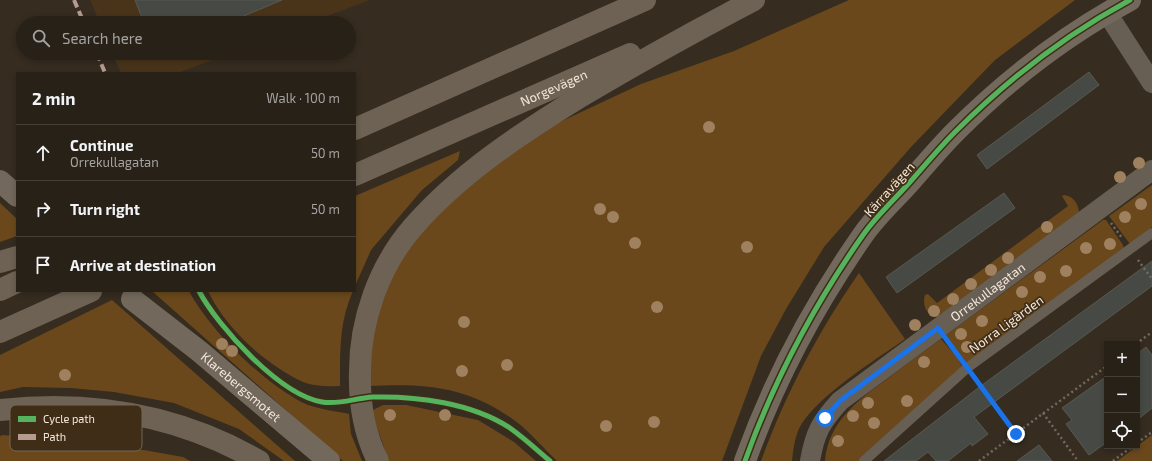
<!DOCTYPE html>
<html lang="en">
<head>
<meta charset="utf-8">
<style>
  :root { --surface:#282118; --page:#342e25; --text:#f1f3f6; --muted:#a5a3a2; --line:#443e37 }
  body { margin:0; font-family:"Exo 2",sans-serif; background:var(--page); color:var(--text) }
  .controls { position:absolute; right:12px; bottom:12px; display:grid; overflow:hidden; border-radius:0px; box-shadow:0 2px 6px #0003 }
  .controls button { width:36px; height:36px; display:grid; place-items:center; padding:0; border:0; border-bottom:1px solid var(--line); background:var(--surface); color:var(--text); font:20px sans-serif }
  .stop { position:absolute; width:12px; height:12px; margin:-9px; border:3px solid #1a73e8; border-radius:50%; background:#fff }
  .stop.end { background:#1a73e8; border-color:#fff; box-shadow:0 1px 4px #0008 }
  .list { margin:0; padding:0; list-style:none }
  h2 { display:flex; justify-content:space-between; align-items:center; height:52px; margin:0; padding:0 16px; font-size:17px }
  h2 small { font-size:13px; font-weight:400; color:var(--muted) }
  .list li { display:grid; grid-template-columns:26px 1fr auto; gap:12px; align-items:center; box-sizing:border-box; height:56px; padding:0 16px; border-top:1px solid var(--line) }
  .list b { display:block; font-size:15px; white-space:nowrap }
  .list p { margin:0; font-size:13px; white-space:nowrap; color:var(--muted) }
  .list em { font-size:13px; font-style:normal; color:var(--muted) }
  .icon { flex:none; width:22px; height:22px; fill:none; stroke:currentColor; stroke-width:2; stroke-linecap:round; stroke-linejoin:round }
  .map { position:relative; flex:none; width:1152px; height:461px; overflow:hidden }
  .search { position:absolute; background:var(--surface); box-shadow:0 2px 6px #0003; left:16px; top:16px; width:340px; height:44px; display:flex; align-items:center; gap:10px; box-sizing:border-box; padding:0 14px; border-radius:22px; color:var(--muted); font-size:15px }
  .panel { position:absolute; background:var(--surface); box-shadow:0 2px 6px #0003; left:16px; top:72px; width:340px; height:220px; border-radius:0px }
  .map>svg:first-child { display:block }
</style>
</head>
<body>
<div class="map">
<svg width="1152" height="461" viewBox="0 0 1152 461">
  <rect width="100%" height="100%" fill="#362c20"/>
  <g fill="#49341a">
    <path d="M 90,0 L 370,0 L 309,23 L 100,23 Z"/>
    <path d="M 112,53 L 231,53 L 178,73 L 121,73 Z"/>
  </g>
  <g fill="#6a481c">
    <path d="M 849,0 L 1075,0 L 995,60 L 911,147 L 824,247 L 786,309 L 761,356 L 722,461 L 557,461 C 544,449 532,434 518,423 C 469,386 427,383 368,386 L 366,358 L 376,319 L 394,268 L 427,220 L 475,178 L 545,129 L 641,84 L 734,51 Z"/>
    <path d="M 460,151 L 458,160 L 422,190 L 371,250 L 355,286 L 355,196 Z"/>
    <path d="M 1152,185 L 1152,227 L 1130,244 L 1109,216 Z"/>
    <path d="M 1064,195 C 1073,196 1078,203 1079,212 L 937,317 C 926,316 922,304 925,295 L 928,294 L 937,303 L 1068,206 L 1062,196 Z"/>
    <path d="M 0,203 L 17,219 L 17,236 L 0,242 Z"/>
    <path d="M 1103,220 L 1106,220 L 1123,245 L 1124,249 L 968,363 L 966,362 L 946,335 Z"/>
    <path d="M 859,273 L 905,339 C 876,360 808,401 797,434 C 794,442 793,452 792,461 L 761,461 C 785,395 819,330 859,273 Z"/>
    <path d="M 152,291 L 189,291 C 210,330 258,377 296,399 C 311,409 332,410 349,414 L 351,434 L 362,461 L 343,461 Z"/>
    <path d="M 208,291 L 353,291 C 339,322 340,353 340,386 C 330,387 313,386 303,382 C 265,364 226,329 208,291 Z"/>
    <path d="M 112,300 L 295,461 L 284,461 L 239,429 L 174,403 L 114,392 L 71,388 L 23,387 L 0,392 L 0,355 Z"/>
    <path d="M 941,339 L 957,357 L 962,366 L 861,461 L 825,461 C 828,422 858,400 887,379 C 905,365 923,352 941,339 Z"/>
    <path d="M 383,405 L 406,405 L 478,420 L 514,442 L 536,461 L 389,461 L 371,411 Z"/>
    <path d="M 3,435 L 104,443 L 183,457 L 190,461 L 0,461 L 0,436 Z"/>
    <path d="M 1152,435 L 1152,461 L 1117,461 L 1120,459 Z"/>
  </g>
  <g fill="#474a44" stroke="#575953">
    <path d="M 135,0 L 282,0 L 227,23 L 144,23 Z"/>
    <path d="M 1089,72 L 1099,85 L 987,169 L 977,155 Z"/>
    <path d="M 1004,193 L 1015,208 L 897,293 L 886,277 Z"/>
    <path d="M 1152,261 L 1152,286 L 974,417 L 988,434 L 972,446 L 971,443 L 948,461 L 936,461 L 928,452 L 916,461 L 884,461 L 978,388 Z"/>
    <path d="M 1146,347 L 1152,355 L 1152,408 L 1137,420 L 1137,354 Z"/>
    <path d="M 1107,376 L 1107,442 L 1089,455 L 1066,424 L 1072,420 L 1062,408 Z"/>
    <path d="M 1039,445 L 1052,461 L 1017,461 Z"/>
  </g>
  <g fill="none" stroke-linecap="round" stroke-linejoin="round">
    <g stroke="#726a61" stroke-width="2.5" stroke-dasharray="2 3" stroke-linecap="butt">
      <path d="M 1111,223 L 1122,238"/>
      <path d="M 1138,260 L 1152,279"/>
      <path d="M 949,342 L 960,357"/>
      <path d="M 1136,344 L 1152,332"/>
      <path d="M 974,378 L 1015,434"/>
      <path d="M 1043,413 L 1078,461"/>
      <path d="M 1137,443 L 1152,432"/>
      <path d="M 979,461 L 1107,366"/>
      <path d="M 1113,461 L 1133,446"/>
    </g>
    <path stroke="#675e54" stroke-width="10" d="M 864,461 L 967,368 L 1152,233"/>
    <g stroke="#675e54" stroke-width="20">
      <path d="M 1107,13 L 1152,83"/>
      <path id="s1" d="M 810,461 C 815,432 821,422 840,401 L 1152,170"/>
    </g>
    <g stroke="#73685c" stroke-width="22">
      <path d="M 0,181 L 17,196"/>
      <path id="s2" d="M 132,299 L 199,351 L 329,461"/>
      <path d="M 745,461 C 774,380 814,305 863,235 C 876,216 895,199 910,182 C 925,165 940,147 956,131 C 1007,80 1067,34 1130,0"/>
    </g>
    <g stroke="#6d6253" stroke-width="22">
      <path d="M 355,129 L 645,0"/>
      <path id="s3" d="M 355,175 L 630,54"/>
      <path d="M 0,262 L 17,257"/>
      <path d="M 0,290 L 17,282"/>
      <path d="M 0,332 L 91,291"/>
      <path d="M 0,410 C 91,400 179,415 259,461"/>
      <path d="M 378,461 C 364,433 359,402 360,371 C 360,320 379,266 413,227 C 459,174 520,134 580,97 C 637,63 695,31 754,0"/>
    </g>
    <g stroke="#b69a8f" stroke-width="4" stroke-dasharray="8 4" stroke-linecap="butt">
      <path d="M 74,0 L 84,23"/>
      <path d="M 97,53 L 105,73"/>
    </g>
    <g stroke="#3f2d17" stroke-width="8">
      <g id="cycleway">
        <path d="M 199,291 C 218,327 280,395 322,402 C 340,405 355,398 373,397 C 417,396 472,403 510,428 C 524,438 537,450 550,461"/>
        <path d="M 745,461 C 774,380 814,305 863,235 C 876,216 895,199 910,182 C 925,165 940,147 956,131 C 1007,80 1067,34 1130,0"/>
      </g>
    </g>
    <use href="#cycleway" stroke="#56b35d" stroke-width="5"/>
  </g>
  <g fill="#a0815f">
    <circle cx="709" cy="127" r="6"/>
    <circle cx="1139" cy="163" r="6"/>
    <circle cx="1120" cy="177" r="6"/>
    <circle cx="1141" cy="204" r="6"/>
    <circle cx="600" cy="209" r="6"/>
    <circle cx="613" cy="217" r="6"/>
    <circle cx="1125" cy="217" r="6"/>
    <circle cx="1047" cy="227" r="6"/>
    <circle cx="635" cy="243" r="6"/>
    <circle cx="1110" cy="244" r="6"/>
    <circle cx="747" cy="247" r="6"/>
    <circle cx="1086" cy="248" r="6"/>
    <circle cx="1008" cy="258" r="6"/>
    <circle cx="991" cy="270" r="6"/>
    <circle cx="1066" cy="271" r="6"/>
    <circle cx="1040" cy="277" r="6"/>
    <circle cx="971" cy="284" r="6"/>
    <circle cx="1022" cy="292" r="6"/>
    <circle cx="953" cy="299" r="6"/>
    <circle cx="657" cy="307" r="6"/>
    <circle cx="934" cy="311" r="6"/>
    <circle cx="982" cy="321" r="6"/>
    <circle cx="464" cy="322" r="6"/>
    <circle cx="915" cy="325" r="6"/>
    <circle cx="961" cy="334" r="6"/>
    <circle cx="222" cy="344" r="6"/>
    <circle cx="967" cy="347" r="6"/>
    <circle cx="232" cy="351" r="6"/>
    <circle cx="924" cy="362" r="6"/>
    <circle cx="507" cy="365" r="6"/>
    <circle cx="462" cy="371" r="6"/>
    <circle cx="65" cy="375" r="6"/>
    <circle cx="907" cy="401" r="6"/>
    <circle cx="868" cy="403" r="6"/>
    <circle cx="390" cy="415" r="6"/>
    <circle cx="445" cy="415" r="6"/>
    <circle cx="853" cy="416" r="6"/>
    <circle cx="654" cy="422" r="6"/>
    <circle cx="874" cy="423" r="6"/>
    <circle cx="606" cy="426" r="6"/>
    <circle cx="838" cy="441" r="6"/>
  </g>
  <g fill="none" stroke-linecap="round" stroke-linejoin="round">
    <path stroke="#1a73e8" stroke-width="5" d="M 825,418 L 840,401 L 938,328 L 1016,434"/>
  </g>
  <g text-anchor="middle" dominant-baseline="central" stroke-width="3.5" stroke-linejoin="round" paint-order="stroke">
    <g font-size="13" fill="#f4e8db" stroke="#3f2d17">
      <text stroke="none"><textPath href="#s3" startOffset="217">Norgevägen</textPath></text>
      <text transform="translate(889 189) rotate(-48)">Kärravägen</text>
      <text stroke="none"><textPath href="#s1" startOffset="252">Orrekullagatan</textPath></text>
      <text transform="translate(1006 324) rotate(-36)">Norra Ligården</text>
      <text stroke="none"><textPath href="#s2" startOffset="140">Klarebergsmotet</textPath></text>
    </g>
  </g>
  <rect x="10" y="405" width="132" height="46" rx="6" fill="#3f2d17" stroke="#756552" stroke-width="1"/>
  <rect x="18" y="416" width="18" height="6" fill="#56b35d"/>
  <rect x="18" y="434" width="18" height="6" fill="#b69a8f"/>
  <g font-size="11" fill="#f4e8db">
    <text x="43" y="423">Cycle path</text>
    <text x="43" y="441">Path</text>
  </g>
</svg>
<div class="controls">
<button>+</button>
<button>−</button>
<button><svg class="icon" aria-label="locate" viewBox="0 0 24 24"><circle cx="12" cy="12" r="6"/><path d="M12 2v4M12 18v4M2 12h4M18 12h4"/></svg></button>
</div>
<div class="stop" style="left:825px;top:418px"></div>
<div class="stop end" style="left:1016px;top:434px"></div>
<div class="search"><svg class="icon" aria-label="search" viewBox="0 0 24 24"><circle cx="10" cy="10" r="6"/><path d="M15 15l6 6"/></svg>Search here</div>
<section class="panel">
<h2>2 min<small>Walk · 100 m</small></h2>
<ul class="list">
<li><svg class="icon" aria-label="ahead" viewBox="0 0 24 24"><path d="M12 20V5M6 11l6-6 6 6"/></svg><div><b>Continue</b><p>Orrekullagatan</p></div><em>50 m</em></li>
<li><svg class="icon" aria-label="right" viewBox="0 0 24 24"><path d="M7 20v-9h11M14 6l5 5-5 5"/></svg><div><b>Turn right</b></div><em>50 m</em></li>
<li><svg class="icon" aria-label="arrive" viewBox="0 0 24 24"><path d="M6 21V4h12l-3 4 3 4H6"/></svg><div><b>Arrive at destination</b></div></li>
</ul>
</section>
</div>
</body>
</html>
